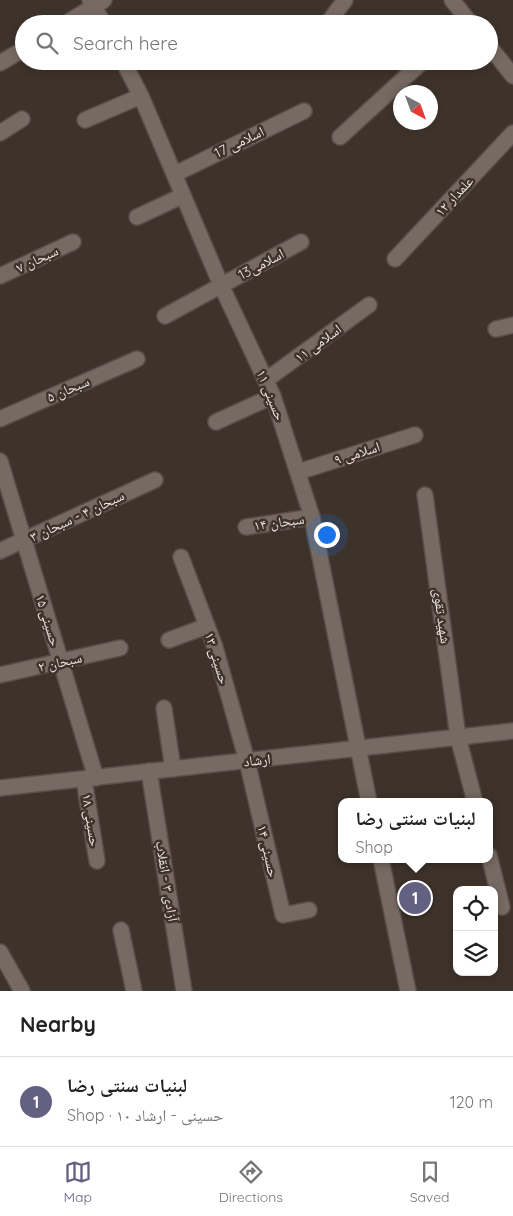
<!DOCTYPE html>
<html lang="en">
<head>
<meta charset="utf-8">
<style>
  :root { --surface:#fff; --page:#f2f2f2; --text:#222; --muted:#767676; --line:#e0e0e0; --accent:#646082 }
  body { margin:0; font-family:Quicksand,"Noto Naskh Arabic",sans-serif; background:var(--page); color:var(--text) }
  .controls { position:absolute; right:15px; bottom:15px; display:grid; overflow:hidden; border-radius:10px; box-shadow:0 2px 8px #0003 }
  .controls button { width:45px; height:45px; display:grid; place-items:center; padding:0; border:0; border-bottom:1px solid var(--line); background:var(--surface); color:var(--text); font:25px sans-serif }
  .compass { position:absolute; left:393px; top:85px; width:45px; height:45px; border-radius:50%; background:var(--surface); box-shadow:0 2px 8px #0003; rotate:139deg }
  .you { position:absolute; left:326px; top:534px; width:18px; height:18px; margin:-12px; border:4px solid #fff; border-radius:50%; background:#1a73e8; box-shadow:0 0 0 8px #1a73e833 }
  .badge { display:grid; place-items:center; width:32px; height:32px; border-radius:50%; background:var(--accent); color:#fff; font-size:16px; font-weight:700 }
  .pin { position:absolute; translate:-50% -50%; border:2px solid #fff; box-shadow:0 1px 5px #0006 }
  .popup { position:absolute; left:338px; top:798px; width:155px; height:65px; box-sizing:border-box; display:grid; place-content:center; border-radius:10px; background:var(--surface); filter:drop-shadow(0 1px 4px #0005); font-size:16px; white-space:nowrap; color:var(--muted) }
  .popup b { font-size:19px; color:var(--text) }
  .popup::after { content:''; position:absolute; left:50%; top:100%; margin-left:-10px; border:10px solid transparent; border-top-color:var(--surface) }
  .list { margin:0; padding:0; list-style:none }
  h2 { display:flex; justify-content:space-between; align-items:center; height:65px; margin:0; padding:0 20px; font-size:21px }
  h2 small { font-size:16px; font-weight:400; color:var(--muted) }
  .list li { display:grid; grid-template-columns:32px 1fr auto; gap:15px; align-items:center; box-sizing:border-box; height:90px; padding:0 20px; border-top:1px solid var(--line) }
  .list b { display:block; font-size:19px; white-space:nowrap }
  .list p { margin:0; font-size:16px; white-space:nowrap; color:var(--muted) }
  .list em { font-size:16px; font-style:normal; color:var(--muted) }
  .icon { flex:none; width:28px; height:28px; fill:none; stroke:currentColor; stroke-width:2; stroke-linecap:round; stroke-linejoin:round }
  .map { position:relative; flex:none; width:513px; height:991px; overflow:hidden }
  .search { position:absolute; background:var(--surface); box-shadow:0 2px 8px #0003; left:15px; right:15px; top:15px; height:55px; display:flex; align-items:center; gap:12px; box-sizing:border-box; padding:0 18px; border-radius:28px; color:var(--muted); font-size:19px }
  .sheet { height:155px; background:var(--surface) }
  nav { display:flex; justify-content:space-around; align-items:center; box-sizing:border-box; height:70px; border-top:1px solid var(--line); background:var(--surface); font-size:14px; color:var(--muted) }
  nav a { display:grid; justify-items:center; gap:2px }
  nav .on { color:var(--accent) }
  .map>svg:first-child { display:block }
</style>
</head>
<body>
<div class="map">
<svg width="513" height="991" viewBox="0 0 513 991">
  <rect width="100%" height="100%" fill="#3e332b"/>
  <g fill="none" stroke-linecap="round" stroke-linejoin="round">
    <g stroke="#584e49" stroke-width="18">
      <g id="minor">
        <path d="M 90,0 L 104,24"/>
        <path d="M 452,0 L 471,24"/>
        <path d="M 65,24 L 104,0"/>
        <path d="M 327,24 L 345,0"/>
        <path d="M 489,46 L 513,76"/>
        <path d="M 123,61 L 141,96 L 221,285 L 273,396 L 312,517 L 369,802"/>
        <path d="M 0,63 L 24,49"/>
        <path d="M 85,120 L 141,96"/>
        <path d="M 0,133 L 22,119"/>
        <path d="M 340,137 L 423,61"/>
        <path d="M 175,174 L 304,111"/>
        <path d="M 137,217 L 182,196"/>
        <path d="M 395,259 L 513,133"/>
        <path d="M 0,276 L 73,242"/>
        <path d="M 165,316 L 301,242"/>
        <path d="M 496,329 L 513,325"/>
        <path d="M 266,380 L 369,305"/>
        <path d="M 0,419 L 137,359"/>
        <path d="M 216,422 L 273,396"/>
        <path d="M 0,461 L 96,778"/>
        <path d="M 298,472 L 415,435"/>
        <path d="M 425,495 L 458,737 L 475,802"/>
        <path d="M 246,527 L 312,517"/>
        <path d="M 0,551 L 155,480"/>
        <path d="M 181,557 L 215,647 L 247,761 L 283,915 L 309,910"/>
        <path d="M 169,640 L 207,626"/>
        <path d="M 0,675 L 120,648"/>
        <path d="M 164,708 L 173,769"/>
        <path d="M 149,771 L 184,991"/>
        <path d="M 84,779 L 97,861"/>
        <path d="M 0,788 L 513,731"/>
        <path d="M 489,855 L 502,907"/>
        <path d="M 381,859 L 408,991"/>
        <path d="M 121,930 L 134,991"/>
        <path d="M 0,952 L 22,991"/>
      </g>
    </g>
    <use href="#minor" stroke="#776a62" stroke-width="15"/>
  </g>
  <g text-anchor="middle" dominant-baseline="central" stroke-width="5" stroke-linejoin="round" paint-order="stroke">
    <g font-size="14" fill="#ebe3de" stroke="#3e332b">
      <text transform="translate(239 142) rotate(-26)">اسلامی 17</text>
      <text transform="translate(454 196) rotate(-47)">علمدار ۱۲</text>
      <text transform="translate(37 259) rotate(-25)">سبحان ۷</text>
      <text transform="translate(261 264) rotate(-28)">اسلامی13</text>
      <text transform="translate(318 343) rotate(-36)">اسلامی ۱۱</text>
      <text transform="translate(68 389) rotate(-23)">سبحان ۵</text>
      <text transform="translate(271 395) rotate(68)">حسینی ۱۱</text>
      <text transform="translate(357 453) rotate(-17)">اسلامی ۹</text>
      <text transform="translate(77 516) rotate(-25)">سبحان ۴ - سبحان ۳</text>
      <text transform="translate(279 522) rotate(-8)">سبحان ۱۴</text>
      <text transform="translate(442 616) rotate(82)">شهید تقوی</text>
      <text transform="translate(48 620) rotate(73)">حسینی ۱۵</text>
      <text transform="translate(217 658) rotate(73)">حسینی ۱۳</text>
      <text transform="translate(60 662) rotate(-13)">سبحان ۲</text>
      <text transform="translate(257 760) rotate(-6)">ارشاد</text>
      <text transform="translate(91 820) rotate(81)">حسینی ۱۸</text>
      <text transform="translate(268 851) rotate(77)">حسینی ۱۴</text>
      <text transform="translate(167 881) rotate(81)">آزادی ۳ - انقلاب</text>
    </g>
  </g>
</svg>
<div class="controls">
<button><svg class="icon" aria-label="locate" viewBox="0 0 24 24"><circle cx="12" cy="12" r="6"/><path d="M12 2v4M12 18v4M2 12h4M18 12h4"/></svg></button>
<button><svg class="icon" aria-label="layers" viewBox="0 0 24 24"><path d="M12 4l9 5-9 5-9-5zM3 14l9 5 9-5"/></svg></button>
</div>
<svg class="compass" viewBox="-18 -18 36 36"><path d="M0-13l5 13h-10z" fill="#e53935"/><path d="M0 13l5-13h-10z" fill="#767676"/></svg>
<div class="you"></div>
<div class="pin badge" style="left:415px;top:898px">1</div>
<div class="popup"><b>لبنیات سنتی رضا</b>Shop</div>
<div class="search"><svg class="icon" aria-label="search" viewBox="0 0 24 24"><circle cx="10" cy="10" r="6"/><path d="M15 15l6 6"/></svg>Search here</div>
</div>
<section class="sheet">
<h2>Nearby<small></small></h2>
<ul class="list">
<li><span class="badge">1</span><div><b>لبنیات سنتی رضا</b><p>Shop · حسینی - ارشاد ۱۰</p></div><em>120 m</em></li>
</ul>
</section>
<nav>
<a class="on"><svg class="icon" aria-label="map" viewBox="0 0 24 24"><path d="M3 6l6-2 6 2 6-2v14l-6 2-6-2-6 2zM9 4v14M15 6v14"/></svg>Map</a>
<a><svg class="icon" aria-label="directions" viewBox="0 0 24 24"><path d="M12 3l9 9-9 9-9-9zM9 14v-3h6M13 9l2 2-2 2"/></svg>Directions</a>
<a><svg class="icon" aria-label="saved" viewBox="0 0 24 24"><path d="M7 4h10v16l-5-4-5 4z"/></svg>Saved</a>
</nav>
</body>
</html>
